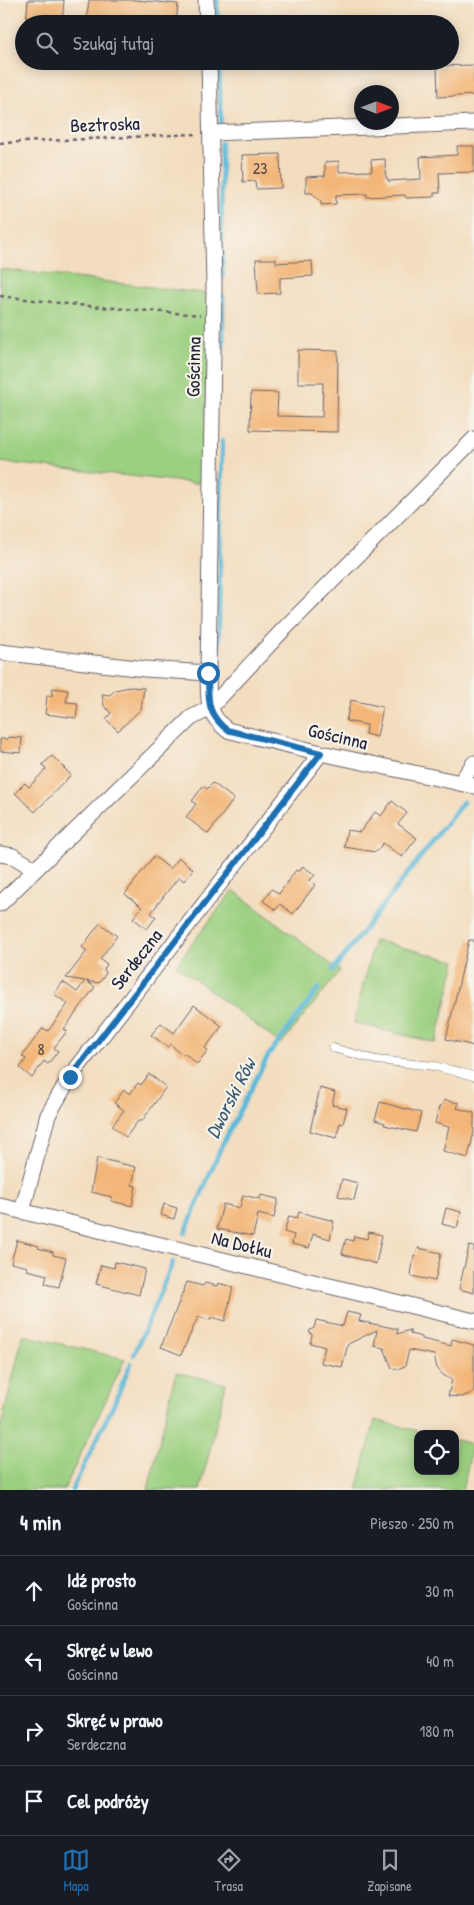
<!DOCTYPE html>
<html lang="pl">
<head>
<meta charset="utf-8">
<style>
  :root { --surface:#171b24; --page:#242831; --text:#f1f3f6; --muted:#9ea1a6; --line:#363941; --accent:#1f6fb2 }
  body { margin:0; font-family:"Patrick Hand",sans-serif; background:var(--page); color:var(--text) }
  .controls { position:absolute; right:15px; bottom:15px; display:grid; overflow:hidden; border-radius:10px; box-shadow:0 2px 12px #0003 }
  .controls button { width:45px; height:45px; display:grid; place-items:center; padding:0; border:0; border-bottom:1px solid var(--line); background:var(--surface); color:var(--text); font:25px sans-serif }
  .compass { position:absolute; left:354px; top:85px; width:45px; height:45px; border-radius:50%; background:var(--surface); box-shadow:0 2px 12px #0003; rotate:90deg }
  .stop { position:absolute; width:15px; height:15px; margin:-11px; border:4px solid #1f6fb2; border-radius:50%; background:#fff }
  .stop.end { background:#1f6fb2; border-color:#fff; box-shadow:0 1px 5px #0008 }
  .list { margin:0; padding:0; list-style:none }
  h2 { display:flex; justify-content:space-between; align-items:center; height:65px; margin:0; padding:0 20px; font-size:21px }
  h2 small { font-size:16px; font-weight:400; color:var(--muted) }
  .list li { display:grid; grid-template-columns:32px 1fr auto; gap:15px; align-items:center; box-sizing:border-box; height:70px; padding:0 20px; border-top:1px solid var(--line) }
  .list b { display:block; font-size:19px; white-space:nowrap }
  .list p { margin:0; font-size:16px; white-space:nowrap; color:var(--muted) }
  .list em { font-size:16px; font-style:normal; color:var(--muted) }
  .icon { flex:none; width:28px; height:28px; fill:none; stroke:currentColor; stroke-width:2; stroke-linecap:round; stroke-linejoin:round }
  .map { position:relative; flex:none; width:474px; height:1490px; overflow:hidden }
  .search { position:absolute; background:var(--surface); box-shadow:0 2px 12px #0003; left:15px; right:15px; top:15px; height:55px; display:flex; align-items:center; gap:12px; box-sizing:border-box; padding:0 18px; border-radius:28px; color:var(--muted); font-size:19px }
  .sheet { height:345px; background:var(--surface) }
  nav { display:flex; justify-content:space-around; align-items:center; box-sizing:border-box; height:70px; border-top:1px solid var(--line); background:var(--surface); font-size:14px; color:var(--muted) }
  nav a { display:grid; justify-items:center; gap:2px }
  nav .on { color:var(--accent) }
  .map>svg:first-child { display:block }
</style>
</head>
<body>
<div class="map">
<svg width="474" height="1490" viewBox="0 0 474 1490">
  <rect width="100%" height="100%" fill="#f7f3e8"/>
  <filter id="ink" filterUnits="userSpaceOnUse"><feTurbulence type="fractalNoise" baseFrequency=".02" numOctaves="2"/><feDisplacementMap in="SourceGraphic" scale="10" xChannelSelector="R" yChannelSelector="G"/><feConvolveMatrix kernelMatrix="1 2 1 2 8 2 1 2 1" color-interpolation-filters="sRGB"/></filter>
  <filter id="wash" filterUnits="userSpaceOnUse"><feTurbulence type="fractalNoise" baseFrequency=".0096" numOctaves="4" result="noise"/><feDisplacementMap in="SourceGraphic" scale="20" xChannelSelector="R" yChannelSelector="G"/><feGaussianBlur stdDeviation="1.12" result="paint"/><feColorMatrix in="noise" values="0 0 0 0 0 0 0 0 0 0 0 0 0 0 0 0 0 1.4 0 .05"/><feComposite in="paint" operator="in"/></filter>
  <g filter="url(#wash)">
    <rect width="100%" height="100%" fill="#f3ddbf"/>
    <g fill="#9cd081" stroke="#5f795e">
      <path d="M 0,269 L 210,294 L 204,484 L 0,462 Z"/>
      <path d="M 233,890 L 340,971 L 281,1044 L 176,965 Z"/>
      <path d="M 374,940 L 456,961 L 436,1043 L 354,1023 Z"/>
      <path d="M 23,1335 L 125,1359 L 64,1490 L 0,1490 L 0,1430 Z"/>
      <path d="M 176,1372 L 226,1384 L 200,1490 L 148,1490 Z"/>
      <path d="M 375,1420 L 431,1434 L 418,1434 L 418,1471 L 455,1471 L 455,1440 L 473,1444 L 462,1490 L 357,1490 Z"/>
    </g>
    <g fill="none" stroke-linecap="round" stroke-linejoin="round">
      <g stroke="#5dbadb" stroke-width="4.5">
        <path d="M 217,0 L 218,24"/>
        <path d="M 219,61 L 221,123"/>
        <path d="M 221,143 L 222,241"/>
        <path d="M 222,251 L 223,278"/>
        <path d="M 223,296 L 223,348"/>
        <path d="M 218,678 L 222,441"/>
        <path d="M 333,970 L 463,802"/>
        <path d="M 185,1233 L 222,1145 L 268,1056 L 319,988"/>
        <path d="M 134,1355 L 173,1262"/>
        <path d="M 72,1490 L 114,1404 L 131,1363"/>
      </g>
    </g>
    <g id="blocks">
      <g fill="#f3b678">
        <path d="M 28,0 L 64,0 L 62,24 L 26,23 Z"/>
        <path d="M 89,0 L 136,0 L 178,4 L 176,24 L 86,24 Z"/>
        <path d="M 474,65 L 474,95 L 438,97 L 437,66 Z"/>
        <path d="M 457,146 L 474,146 L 474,172 L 439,173 L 440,193 L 434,193 L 434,197 L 406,198 L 405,195 L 367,197 L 367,194 L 336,195 L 336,204 L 321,205 L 321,201 L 312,193 L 306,193 L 306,177 L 325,176 L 325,162 L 339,161 L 339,172 L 372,171 L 371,160 L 385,159 L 386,178 L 388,178 L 388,181 L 421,179 L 420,157 L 457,155 Z"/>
        <path d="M 280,154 L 281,188 L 256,189 L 255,181 L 243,182 L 242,155 Z"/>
        <path d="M 256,259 L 276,259 L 276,263 L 312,261 L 313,276 L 280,278 L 280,293 L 258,294 Z"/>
        <path d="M 298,350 L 338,351 L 337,432 L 250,430 L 251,392 L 278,393 L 277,416 L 322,417 L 323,383 L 298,383 Z"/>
        <path d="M 130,687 L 144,688 L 141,709 L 118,731 L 106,719 L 111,713 L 104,706 L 102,694 L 110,695 L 115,690 Z"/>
        <path d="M 52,688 L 68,690 L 66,702 L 78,703 L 76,718 L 45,714 L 47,696 L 52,696 Z"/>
        <path d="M 351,700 L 383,707 L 377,737 L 365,734 L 367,725 L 346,721 Z"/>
        <path d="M 8,737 L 22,738 L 21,753 L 0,751 L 0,739 L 8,739 Z"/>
        <path d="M 52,756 L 71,775 L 35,812 L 15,793 L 25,783 L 29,787 L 46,769 L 42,765 Z"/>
        <path d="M 213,783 L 234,799 L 208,834 L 186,817 L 196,804 L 192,801 L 203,786 L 207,789 Z"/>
        <path d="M 392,801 L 407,813 L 398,824 L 417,838 L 402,857 L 383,843 L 376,852 L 344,847 L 347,830 L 360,832 L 375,812 L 381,816 Z"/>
        <path d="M 154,856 L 170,869 L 179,858 L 193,869 L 184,881 L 179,877 L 163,897 L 151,913 L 156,917 L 147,929 L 133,918 L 142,907 L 125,894 Z"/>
        <path d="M 303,866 L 315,875 L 310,880 L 315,885 L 293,914 L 280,904 L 276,910 L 263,901 L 272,889 L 279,894 L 296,870 L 299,872 Z"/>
        <path d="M 100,923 L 117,936 L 100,959 L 107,964 L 104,969 L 106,973 L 99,983 L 86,981 L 95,987 L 64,1029 L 67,1031 L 54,1048 L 58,1051 L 48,1064 L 44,1061 L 32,1078 L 20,1068 L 26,1059 L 22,1056 L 43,1028 L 48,1031 L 68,1004 L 54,994 L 63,982 L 77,992 L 85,981 L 66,978 L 87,951 L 82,947 Z"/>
        <path d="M 469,940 L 474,940 L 474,1046 L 446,1039 Z"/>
        <path d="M 194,1005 L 222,1026 L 205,1048 L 208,1050 L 197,1064 L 185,1054 L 179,1053 L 171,1044 L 168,1047 L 151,1035 L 161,1023 L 174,1033 Z"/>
        <path d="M 149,1074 L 166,1087 L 142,1121 L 138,1121 L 126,1137 L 112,1126 L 124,1110 L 114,1103 L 124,1090 L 130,1094 L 138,1083 L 141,1085 Z"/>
        <path d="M 320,1088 L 335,1092 L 332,1105 L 347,1108 L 343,1124 L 340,1123 L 336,1138 L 310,1131 Z"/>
        <path d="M 444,1100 L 459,1103 L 457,1108 L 474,1113 L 474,1132 L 468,1158 L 443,1151 L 449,1127 L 435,1123 L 439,1107 L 443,1104 Z"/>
        <path d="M 380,1102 L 421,1113 L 416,1132 L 384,1125 L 385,1123 L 375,1120 Z"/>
        <path d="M 97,1158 L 136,1167 L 132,1185 L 136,1186 L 132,1206 L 111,1201 L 112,1197 L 91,1192 Z"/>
        <path d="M 342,1179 L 358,1183 L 354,1200 L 338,1196 Z"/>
        <path d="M 243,1195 L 260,1199 L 261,1195 L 278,1199 L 274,1218 L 258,1214 L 253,1236 L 217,1229 L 223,1204 L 240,1208 Z"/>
        <path d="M 164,1204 L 177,1208 L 174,1219 L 161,1215 Z"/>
        <path d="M 446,1208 L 461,1212 L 457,1228 L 442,1224 Z"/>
        <path d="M 299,1212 L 334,1221 L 330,1239 L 313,1234 L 309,1248 L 292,1244 L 294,1235 L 284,1232 L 289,1216 L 297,1218 Z"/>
        <path d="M 369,1232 L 382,1235 L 376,1264 L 342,1254 L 346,1239 L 353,1241 L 354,1236 L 367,1239 Z"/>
        <path d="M 17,1240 L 39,1246 L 38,1248 L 53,1252 L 53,1255 L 66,1258 L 59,1287 L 45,1284 L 47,1275 L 27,1270 L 28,1267 L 11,1263 Z"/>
        <path d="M 469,1246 L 474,1247 L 474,1293 L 459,1289 Z"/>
        <path d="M 418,1248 L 441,1253 L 435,1281 L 411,1276 L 414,1255 L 416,1256 Z"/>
        <path d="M 115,1262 L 145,1269 L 139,1295 L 96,1284 L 101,1265 L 114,1268 Z"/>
        <path d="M 187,1282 L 203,1286 L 205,1283 L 217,1286 L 218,1283 L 233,1287 L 225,1321 L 211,1317 L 210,1320 L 198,1317 L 181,1355 L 161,1347 Z"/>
        <path d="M 347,1312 L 361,1315 L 359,1321 L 398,1329 L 397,1334 L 410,1330 L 410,1334 L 422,1337 L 422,1339 L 451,1346 L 452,1339 L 474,1345 L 474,1392 L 462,1397 L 448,1396 L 452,1380 L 443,1375 L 437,1368 L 434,1355 L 409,1350 L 405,1366 L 397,1369 L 392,1368 L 384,1348 L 374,1346 L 377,1330 L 348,1344 L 342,1367 L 321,1363 L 325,1347 L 310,1343 L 312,1335 L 309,1331 L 314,1328 L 316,1320 L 343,1326 Z"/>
      </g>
    </g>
  </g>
  <g filter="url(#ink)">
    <use href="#blocks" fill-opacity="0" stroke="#6b6369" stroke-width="1"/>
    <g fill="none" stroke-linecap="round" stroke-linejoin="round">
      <g stroke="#6b6369" stroke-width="9">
        <path id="lane" d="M 333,1048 L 376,1060 L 434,1066 L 474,1076"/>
      </g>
      <g stroke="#6b6369" stroke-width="17">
        <g id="street">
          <path d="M 206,0 L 207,24"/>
          <path d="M 209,61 L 214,285 L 208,673 C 209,699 205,712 227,730 L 321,753 L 474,786"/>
          <path d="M 212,133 L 474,123"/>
          <path d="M 0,652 L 145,669 L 208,673"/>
          <path d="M 460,783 L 474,763"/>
          <path d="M 0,854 L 13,856 L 35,869"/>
          <path d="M 0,904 L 191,718 L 210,708 L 281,632 L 474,439"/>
          <path d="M 0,1206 L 474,1321"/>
          <path d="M 22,1211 L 48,1115 L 70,1077 L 321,753"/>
        </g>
      </g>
      <g stroke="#6b6369" stroke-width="2.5" stroke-dasharray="4 4" stroke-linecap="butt">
        <path d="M 0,143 L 195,134"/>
        <path d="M 0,296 L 77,305 L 200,315"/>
      </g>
      <use href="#lane" stroke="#fff" stroke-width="8"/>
      <use href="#street" stroke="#fff" stroke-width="15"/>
    </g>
  </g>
  <g fill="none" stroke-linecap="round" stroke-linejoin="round" filter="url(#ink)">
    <path stroke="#1f6fb2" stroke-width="6" d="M 70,1077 L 321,753 L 227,730 C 205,712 209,699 208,673"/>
  </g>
  <g text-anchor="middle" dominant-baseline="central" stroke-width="4.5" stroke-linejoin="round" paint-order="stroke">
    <g font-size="16" fill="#56474a">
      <text x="260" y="168">23</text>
      <text x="41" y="1049">8</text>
    </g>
    <g font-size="19" fill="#22223b" stroke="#f7f3e8">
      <text transform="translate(105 124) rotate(-2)">Beztroska</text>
      <text transform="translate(193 367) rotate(-89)">Gościnna</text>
      <text transform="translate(338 736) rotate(13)">Gościnna</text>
      <text transform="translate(136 959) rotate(-52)">Serdeczna</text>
      <text transform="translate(242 1244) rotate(14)">Na Dołku</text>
    </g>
    <g font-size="20" font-style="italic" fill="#375773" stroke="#f7f3e8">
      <text transform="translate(230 1098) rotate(-63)">Dworski Rów</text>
    </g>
  </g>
</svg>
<div class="controls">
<button><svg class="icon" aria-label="locate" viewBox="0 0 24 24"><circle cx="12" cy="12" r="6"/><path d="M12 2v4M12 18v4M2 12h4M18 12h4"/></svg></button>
</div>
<svg class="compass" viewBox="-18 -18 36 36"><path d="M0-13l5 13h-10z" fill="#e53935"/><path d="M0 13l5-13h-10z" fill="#9ea1a6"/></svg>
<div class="stop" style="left:208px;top:673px"></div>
<div class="stop end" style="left:70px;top:1077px"></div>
<div class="search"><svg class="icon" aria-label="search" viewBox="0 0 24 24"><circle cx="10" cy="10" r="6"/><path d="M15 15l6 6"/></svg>Szukaj tutaj</div>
</div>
<section class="sheet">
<h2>4 min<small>Pieszo · 250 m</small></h2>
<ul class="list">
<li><svg class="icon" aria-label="ahead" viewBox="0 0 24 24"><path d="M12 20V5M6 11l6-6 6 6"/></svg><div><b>Idź prosto</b><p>Gościnna</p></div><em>30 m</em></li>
<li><svg class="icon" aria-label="left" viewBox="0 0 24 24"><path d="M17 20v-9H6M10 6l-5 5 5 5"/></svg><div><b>Skręć w lewo</b><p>Gościnna</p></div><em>40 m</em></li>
<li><svg class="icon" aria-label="right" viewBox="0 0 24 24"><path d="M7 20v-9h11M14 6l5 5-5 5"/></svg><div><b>Skręć w prawo</b><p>Serdeczna</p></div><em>180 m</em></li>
<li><svg class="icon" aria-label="arrive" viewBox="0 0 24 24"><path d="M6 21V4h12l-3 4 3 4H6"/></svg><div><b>Cel podróży</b></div></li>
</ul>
</section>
<nav>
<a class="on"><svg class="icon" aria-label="map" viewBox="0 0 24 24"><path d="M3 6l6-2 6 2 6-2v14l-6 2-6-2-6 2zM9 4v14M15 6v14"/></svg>Mapa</a>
<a><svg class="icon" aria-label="directions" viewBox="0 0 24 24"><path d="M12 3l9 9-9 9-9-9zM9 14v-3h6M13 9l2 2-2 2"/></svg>Trasa</a>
<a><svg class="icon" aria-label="saved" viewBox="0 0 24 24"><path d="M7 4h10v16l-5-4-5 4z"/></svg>Zapisane</a>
</nav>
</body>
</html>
